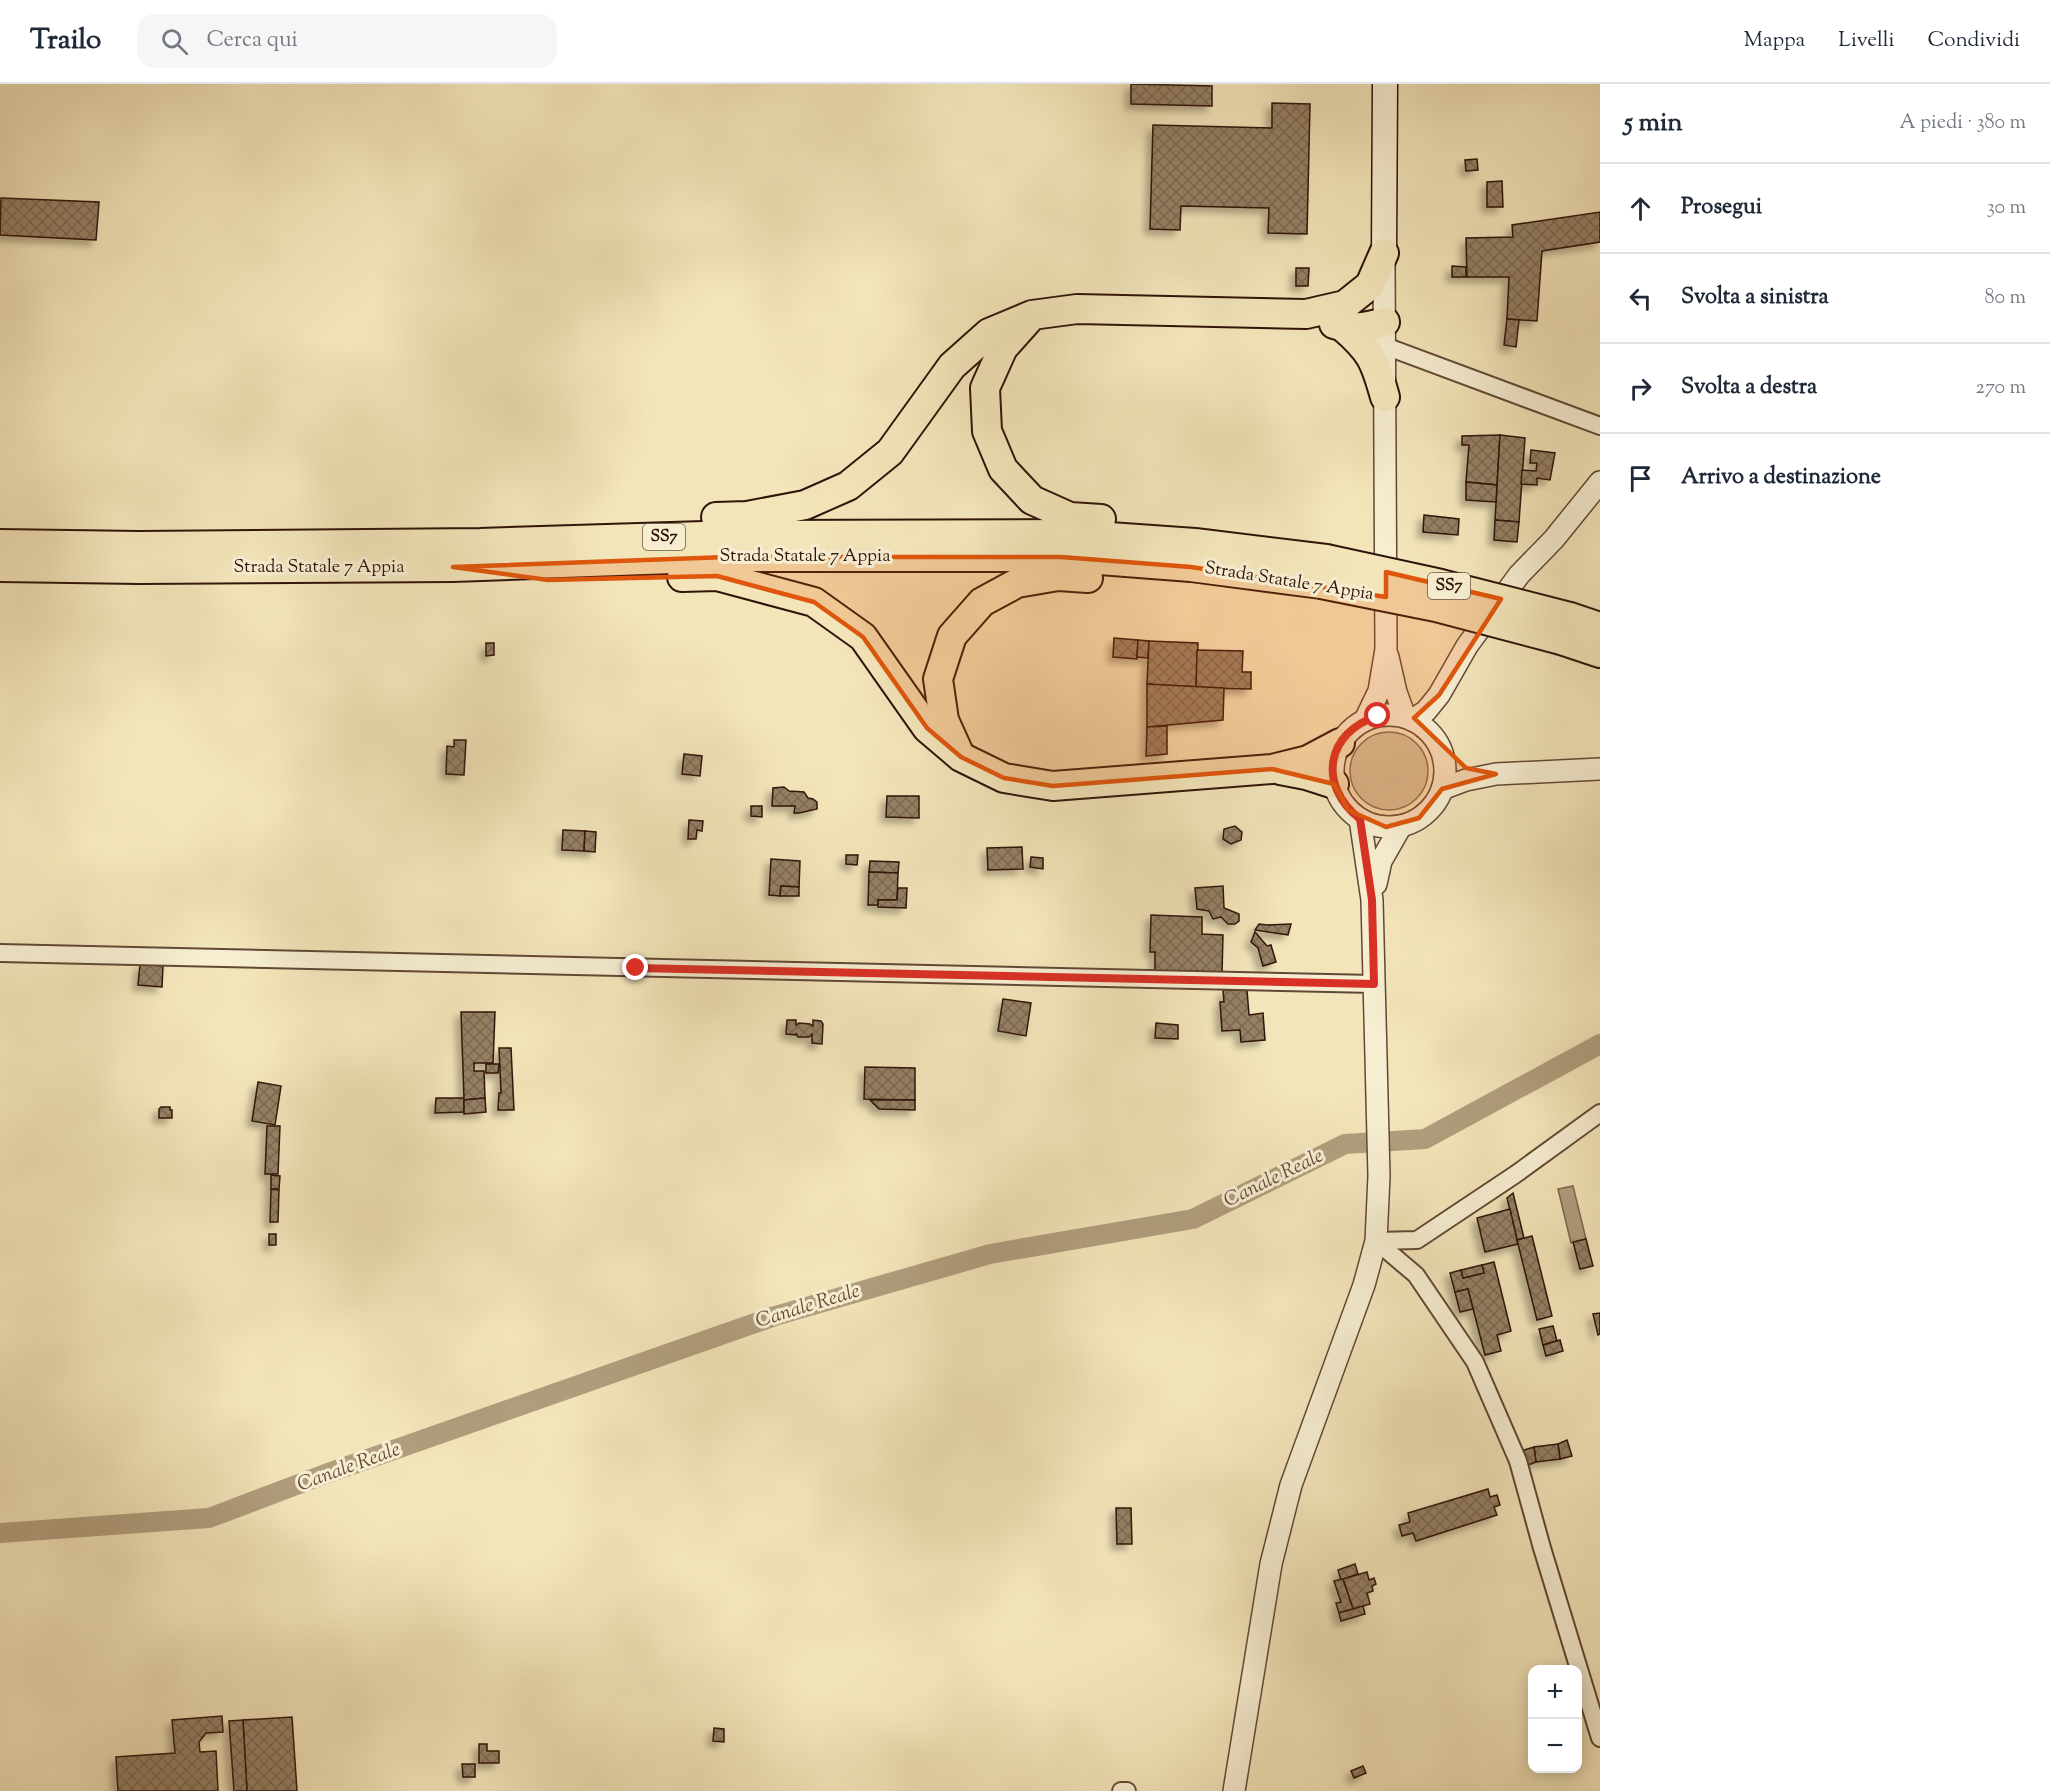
<!DOCTYPE html>
<html lang="it">
<head>
<meta charset="utf-8">
<style>
  :root { --surface:#fff; --page:#f6f6f7; --text:#1f2937; --muted:#747a83; --line:#e0e1e3 }
  body { margin:0; font-family:"Sorts Mill Goudy",serif; background:var(--page); color:var(--text) }
  .controls { position:absolute; right:18px; bottom:18px; display:grid; overflow:hidden; border-radius:12px; box-shadow:0 3px 15px #0003 }
  .controls button { width:54px; height:54px; display:grid; place-items:center; padding:0; border:0; border-bottom:2px solid var(--line); background:var(--surface); color:var(--text); font:30px sans-serif }
  .stop { position:absolute; width:18px; height:18px; margin:-14px; border:4px solid #d93025; border-radius:50%; background:#fff }
  .stop.end { background:#d93025; border-color:#fff; box-shadow:0 2px 6px #0008 }
  .list { margin:0; padding:0; list-style:none }
  h2 { display:flex; justify-content:space-between; align-items:center; height:78px; margin:0; padding:0 24px; font-size:26px }
  h2 small { font-size:20px; font-weight:400; color:var(--muted) }
  .list li { display:grid; grid-template-columns:39px 1fr auto; gap:18px; align-items:center; box-sizing:border-box; height:90px; padding:0 24px; border-top:2px solid var(--line) }
  .list b { display:block; font-size:22px; white-space:nowrap }
  .list em { font-size:20px; font-style:normal; color:var(--muted) }
  .icon { flex:none; width:33px; height:33px; fill:none; stroke:currentColor; stroke-width:2; stroke-linecap:round; stroke-linejoin:round }
  .map { position:relative; flex:none; width:1600px; height:1707px; overflow:hidden }
  header { display:flex; align-items:center; gap:36px; box-sizing:border-box; height:84px; padding:0 30px; background:var(--surface); border-bottom:2px solid var(--line) }
  header strong { font-size:28px }
  nav { display:flex; gap:33px; margin-inline-start:auto; font-size:21px }
  .search { width:420px; height:54px; background:var(--page); display:flex; align-items:center; gap:15px; box-sizing:border-box; padding:0 21px; border-radius:18px; color:var(--muted); font-size:22px }
  main { display:flex }
  aside { flex:1; background:var(--surface) }
  .map>svg:first-child { display:block }
</style>
</head>
<body>
<header>
<strong>Trailo</strong>
<div class="search"><svg class="icon" aria-label="search" viewBox="0 0 24 24"><circle cx="10" cy="10" r="6"/><path d="M15 15l6 6"/></svg>Cerca qui</div>
<nav><a>Mappa</a><a>Livelli</a><a>Condividi</a></nav>
</header>
<main>
<div class="map">
<svg width="1600" height="1707" viewBox="0 0 1600 1707">
  <defs>
    <pattern id="building-cross-hatch" width="8" height="8" patternUnits="userSpaceOnUse" patternTransform="scale(1.5)"><rect width="8" height="8" fill="#958065"/><path d="M0 0l8 8M0 8l8-8" fill="none" stroke="#7a6851"/></pattern>
    <filter id="shadow"><feDropShadow dx="-5.5" dy="5.5" stdDeviation="3" flood-color="#0004"/></filter>
  </defs>
  <rect width="100%" height="100%" fill="#f3e5ba"/>
  <filter id="stains"><feTurbulence type="fractalNoise" baseFrequency=".00333" numOctaves="4"/><feColorMatrix values="0 0 0 0 .2 0 0 0 0 .09 0 0 0 0 .02 0 0 0 .5 -.17"/></filter>
  <radialGradient id="worn" r=".72"><stop offset=".6" stop-color="#630" stop-opacity="0"/><stop offset="1" stop-color="#630" stop-opacity=".3"/></radialGradient>
  <circle fill="#d2c19c" stroke="#816a52" stroke-width="1.5" cx="1389" cy="687" r="39"/>
  <path fill="#b19e7e" stroke="#7d664f" stroke-width="1.5" d="M 1573,1102 L 1586,1155 L 1571,1159 L 1558,1105 Z"/>
  <g fill="none" stroke-linecap="round" stroke-linejoin="round">
    <path stroke="#b19e7e" stroke-width="20" d="M 0,1449 L 209,1434 L 328,1389 L 775,1232 L 990,1170 L 1193,1135 L 1345,1060 L 1425,1055 L 1600,960"/>
  </g>
  <g fill="url(#building-cross-hatch)" stroke="#301309" stroke-width="1.5" filter="url(#shadow)">
    <path d="M 1131,0 L 1212,2 L 1212,22 L 1131,20 Z"/>
    <path d="M 1272,19 L 1310,20 L 1307,150 L 1268,149 L 1269,124 L 1181,122 L 1180,146 L 1150,145 L 1153,41 L 1272,44 Z"/>
    <path d="M 1477,75 L 1478,86 L 1466,87 L 1465,76 Z"/>
    <path d="M 1502,97 L 1503,123 L 1487,123 L 1487,98 Z"/>
    <path d="M 1,114 L 99,118 L 96,156 L 0,151 Z"/>
    <path d="M 1600,128 L 1600,158 L 1542,167 L 1537,237 L 1507,235 L 1509,193 L 1467,193 L 1466,154 L 1513,153 L 1512,141 Z"/>
    <path d="M 1452,182 L 1466,183 L 1466,193 L 1452,193 Z"/>
    <path d="M 1296,184 L 1309,184 L 1308,202 L 1296,202 Z"/>
    <path d="M 1507,235 L 1519,236 L 1516,263 L 1504,261 Z"/>
    <path d="M 1500,351 L 1497,401 L 1466,398 L 1469,361 L 1462,361 L 1462,352 Z"/>
    <path d="M 1500,351 L 1525,354 L 1519,438 L 1495,436 Z"/>
    <path d="M 1531,366 L 1555,369 L 1550,396 L 1537,394 L 1537,401 L 1521,400 L 1522,386 L 1536,387 L 1537,379 L 1530,379 Z"/>
    <path d="M 1466,398 L 1497,401 L 1496,418 L 1466,416 Z"/>
    <path d="M 1424,431 L 1459,435 L 1458,451 L 1423,448 Z"/>
    <path d="M 1495,436 L 1519,438 L 1517,458 L 1494,456 Z"/>
    <path d="M 1114,554 L 1138,556 L 1137,575 L 1113,573 Z"/>
    <path d="M 1138,556 L 1149,557 L 1148,574 L 1137,573 Z"/>
    <path d="M 1149,557 L 1198,559 L 1196,604 L 1147,600 Z"/>
    <path d="M 486,559 L 494,559 L 494,571 L 486,572 Z"/>
    <path d="M 1197,566 L 1243,567 L 1242,588 L 1251,588 L 1251,605 L 1196,604 Z"/>
    <path d="M 1147,600 L 1224,604 L 1223,636 L 1147,643 Z"/>
    <path d="M 1167,642 L 1167,670 L 1146,672 L 1147,643 Z"/>
    <path d="M 454,656 L 466,656 L 464,691 L 446,690 L 447,662 L 454,663 Z"/>
    <path d="M 684,670 L 702,672 L 700,692 L 682,690 Z"/>
    <path d="M 784,703 L 789,707 L 804,708 L 808,714 L 813,715 L 817,718 L 817,725 L 799,729 L 794,729 L 795,722 L 772,722 L 773,704 Z"/>
    <path d="M 887,712 L 919,712 L 919,734 L 886,733 Z"/>
    <path d="M 751,722 L 762,722 L 762,733 L 751,732 Z"/>
    <path d="M 689,736 L 703,737 L 702,747 L 697,746 L 696,755 L 688,755 Z"/>
    <path d="M 1235,742 L 1242,748 L 1241,756 L 1231,760 L 1223,755 L 1224,745 Z"/>
    <path d="M 563,746 L 585,747 L 584,767 L 562,766 Z"/>
    <path d="M 585,747 L 596,748 L 595,768 L 584,767 Z"/>
    <path d="M 1022,763 L 1023,785 L 988,786 L 987,764 Z"/>
    <path d="M 846,771 L 858,771 L 857,781 L 846,780 Z"/>
    <path d="M 1031,773 L 1043,774 L 1043,785 L 1030,783 Z"/>
    <path d="M 771,775 L 800,777 L 799,803 L 781,802 L 780,812 L 769,811 Z"/>
    <path d="M 870,777 L 899,778 L 898,789 L 869,788 Z"/>
    <path d="M 869,788 L 898,789 L 897,816 L 878,816 L 878,821 L 868,821 Z"/>
    <path d="M 781,802 L 799,803 L 799,812 L 780,812 Z"/>
    <path d="M 1223,802 L 1224,824 L 1239,830 L 1239,837 L 1235,840 L 1228,840 L 1221,833 L 1213,835 L 1209,827 L 1197,825 L 1195,804 Z"/>
    <path d="M 898,804 L 907,804 L 906,824 L 878,823 L 878,816 L 897,816 Z"/>
    <path d="M 1151,831 L 1202,833 L 1202,850 L 1223,851 L 1222,890 L 1155,888 L 1155,868 L 1150,868 Z"/>
    <path d="M 1259,840 L 1267,841 L 1291,840 L 1288,851 L 1255,846 Z"/>
    <path d="M 1255,848 L 1267,862 L 1271,861 L 1276,878 L 1263,882 L 1258,864 L 1251,858 Z"/>
    <path d="M 140,880 L 163,882 L 162,903 L 138,901 Z"/>
    <path d="M 1223,906 L 1247,906 L 1249,931 L 1263,929 L 1265,956 L 1241,958 L 1240,946 L 1222,947 L 1220,918 L 1224,918 Z"/>
    <path d="M 1003,915 L 1031,919 L 1026,952 L 998,947 Z"/>
    <path d="M 461,928 L 495,928 L 493,979 L 474,979 L 474,987 L 484,987 L 485,1014 L 464,1016 L 464,1028 L 435,1029 L 436,1014 L 464,1014 Z"/>
    <path d="M 787,936 L 796,936 L 796,941 L 799,939 L 810,940 L 813,942 L 813,936 L 821,937 L 823,940 L 822,960 L 812,959 L 812,950 L 809,953 L 798,953 L 796,949 L 796,951 L 786,950 Z"/>
    <path d="M 1156,939 L 1178,941 L 1178,955 L 1155,954 Z"/>
    <path d="M 499,964 L 511,964 L 514,1026 L 498,1026 L 499,1009 L 501,1009 Z"/>
    <path d="M 486,980 L 499,980 L 498,989 L 486,989 Z"/>
    <path d="M 865,983 L 915,984 L 915,1016 L 864,1015 Z"/>
    <path d="M 258,998 L 281,1002 L 275,1041 L 252,1037 Z"/>
    <path d="M 485,1014 L 486,1028 L 464,1030 L 464,1016 Z"/>
    <path d="M 870,1016 L 915,1016 L 915,1026 L 879,1025 Z"/>
    <path d="M 161,1023 L 170,1023 L 170,1026 L 172,1026 L 172,1034 L 159,1034 L 159,1025 Z"/>
    <path d="M 267,1042 L 280,1042 L 278,1090 L 265,1090 Z"/>
    <path d="M 271,1091 L 280,1092 L 279,1105 L 271,1105 Z"/>
    <path d="M 271,1105 L 279,1106 L 278,1138 L 270,1138 Z"/>
    <path d="M 1513,1109 L 1524,1154 L 1517,1156 L 1507,1114 Z"/>
    <path d="M 1510,1125 L 1518,1160 L 1485,1168 L 1477,1134 Z"/>
    <rect x="269" y="1150" width="7" height="11"/>
    <path d="M 1532,1152 L 1552,1232 L 1537,1236 L 1517,1156 Z"/>
    <path d="M 1586,1155 L 1593,1182 L 1580,1185 L 1573,1158 Z"/>
    <path d="M 1494,1178 L 1511,1247 L 1497,1251 L 1501,1267 L 1485,1271 L 1468,1205 L 1455,1208 L 1450,1189 L 1461,1186 L 1463,1194 L 1484,1189 L 1482,1181 Z"/>
    <path d="M 1482,1181 L 1484,1189 L 1463,1194 L 1461,1186 Z"/>
    <path d="M 1468,1205 L 1473,1225 L 1460,1228 L 1455,1208 Z"/>
    <path d="M 1600,1229 L 1600,1250 L 1598,1251 L 1593,1230 Z"/>
    <path d="M 1553,1242 L 1557,1257 L 1543,1261 L 1539,1245 Z"/>
    <path d="M 1560,1256 L 1563,1267 L 1546,1272 L 1543,1261 Z"/>
    <path d="M 1567,1356 L 1572,1372 L 1560,1375 L 1558,1360 Z"/>
    <path d="M 1558,1360 L 1560,1375 L 1536,1378 L 1534,1363 Z"/>
    <path d="M 1534,1363 L 1536,1378 L 1528,1381 L 1521,1367 Z"/>
    <path d="M 1488,1405 L 1490,1413 L 1497,1411 L 1500,1421 L 1494,1423 L 1497,1431 L 1416,1457 L 1413,1449 L 1402,1452 L 1399,1441 L 1410,1438 L 1408,1429 Z"/>
    <path d="M 1116,1424 L 1131,1424 L 1132,1460 L 1117,1460 Z"/>
    <path d="M 1355,1480 L 1358,1490 L 1341,1496 L 1338,1486 Z"/>
    <path d="M 1367,1488 L 1369,1496 L 1374,1494 L 1376,1500 L 1372,1502 L 1373,1507 L 1367,1509 L 1370,1520 L 1353,1525 L 1343,1495 Z"/>
    <path d="M 1343,1495 L 1353,1525 L 1339,1529 L 1336,1519 L 1341,1518 L 1334,1497 Z"/>
    <path d="M 1363,1522 L 1365,1530 L 1341,1537 L 1339,1529 Z"/>
    <path d="M 222,1632 L 223,1648 L 206,1649 L 199,1658 L 200,1668 L 216,1667 L 218,1707 L 118,1707 L 116,1673 L 175,1669 L 172,1636 Z"/>
    <path d="M 292,1633 L 297,1707 L 247,1707 L 243,1636 Z"/>
    <path d="M 243,1636 L 247,1707 L 234,1707 L 229,1637 Z"/>
    <path d="M 714,1644 L 724,1645 L 724,1658 L 713,1657 Z"/>
    <path d="M 479,1660 L 487,1660 L 487,1667 L 499,1667 L 499,1679 L 479,1679 Z"/>
    <path d="M 462,1680 L 475,1680 L 475,1693 L 463,1693 Z"/>
    <path d="M 1363,1682 L 1366,1689 L 1354,1694 L 1351,1687 Z"/>
  </g>
  <g fill="none" stroke-linecap="round" stroke-linejoin="round">
    <g stroke="#614835" stroke-width="20">
      <g id="minor">
        <path d="M 1385,262 L 1600,342"/>
        <path d="M 0,869 L 1374,900"/>
        <path d="M 1376,1157 L 1416,1191 L 1475,1278 L 1518,1377 L 1542,1464 L 1600,1654"/>
        <path d="M 1376,1157 L 1417,1156 L 1516,1090 L 1600,1029"/>
        <path d="M 1121,1707 L 1127,1707"/>
      </g>
    </g>
    <g stroke="#614835" stroke-width="24">
      <g id="tertiary">
        <path d="M 1388,573 L 1396,608 L 1405,633"/>
        <circle cx="1389" cy="687" r="56"/>
        <path d="M 1365,636 L 1379,607 L 1386,565 L 1384,175"/>
        <path d="M 1412,636 L 1426,627 L 1439,611 L 1467,562 L 1519,491 L 1554,455 L 1600,398"/>
        <path d="M 1442,705 L 1466,696 L 1496,690 L 1600,685"/>
        <path d="M 1376,800 L 1381,777 L 1401,742"/>
        <path d="M 1234,1707 L 1271,1480 L 1291,1401 L 1364,1201 L 1376,1157 L 1379,1092 L 1372,816 L 1360,735"/>
      </g>
    </g>
    <g stroke="#301309" stroke-width="27">
      <path id="secondary" d="M 1384,169 L 1385,0"/>
    </g>
    <g stroke="#301309" stroke-width="32">
      <g id="trunk">
        <path d="M 1028,236 L 1003,264 L 985,304 L 987,347 L 1003,385 L 1032,416 L 1070,433 L 1101,435"/>
        <path d="M 1334,240 C 1352,246 1367,243 1385,238"/>
        <path d="M 1343,243 C 1371,267 1375,277 1385,313"/>
        <path d="M 716,433 L 747,432 L 805,421 L 848,402 L 890,368 L 952,282 L 989,249 L 1032,231 L 1077,225 L 1306,230 L 1345,221 L 1370,201 L 1384,169"/>
        <path d="M 0,460 L 139,462 L 480,459 L 737,451 L 1067,450 L 1195,459 L 1326,475"/>
        <path d="M 0,483 L 139,485 L 453,483 L 727,473 L 1061,473 L 1191,483 L 1321,500"/>
        <path d="M 682,493 L 717,492 L 814,518 L 863,553 L 927,644 L 961,673 L 1004,694 L 1053,702 L 1272,685 L 1308,676 L 1340,659"/>
        <path d="M 1570,533 L 1600,543"/>
        <path d="M 1561,556 L 1600,569"/>
        <path d="M 958,667 L 944,636 L 938,595 L 952,552 L 982,518 L 1017,499 L 1058,492 L 1088,494"/>
        <path d="M 1280,686 L 1306,691 L 1334,700"/>
      </g>
    </g>
    <use href="#minor" stroke="#f7eed2" stroke-width="16"/>
    <use href="#tertiary" stroke="#f7eed2" stroke-width="21"/>
    <use href="#secondary" stroke="#f7eed2" stroke-width="24"/>
    <use href="#trunk" stroke="#f3e5ba" stroke-width="28"/>
    <g stroke="#301309" stroke-width="32" stroke-linecap="butt">
      <g id="trunk-bridge">
        <path d="M 1326,475 L 1441,500 L 1570,533"/>
        <path d="M 1321,500 L 1436,523 L 1561,556"/>
      </g>
    </g>
    <use href="#trunk-bridge" stroke="#f3e5ba" stroke-width="28"/>
  </g>
  <g fill="none" stroke-linecap="round" stroke-linejoin="round">
    <path stroke="#d93025" stroke-width="8" d="M 636,884 L 1374,900 L 1372,816 L 1360,735 C 1317,701 1326,648 1378,632"/>
  </g>
  <path fill="#df560c" fill-opacity="0.2" stroke="#df560c" stroke-width="4.5" stroke-linejoin="round" d="M 727,473 L 1061,473 L 1191,483 L 1386,513 L 1386,488 L 1501,515 L 1439,611 L 1414,634 L 1466,684 L 1496,690 L 1442,705 L 1419,734 L 1386,743 L 1348,726 L 1334,700 L 1272,685 L 1053,702 L 1004,694 L 961,673 L 927,644 L 863,553 L 814,518 L 717,492 L 548,496 L 453,483 Z"/>
  <g text-anchor="middle" dominant-baseline="central" stroke-width="6" stroke-linejoin="round" paint-order="stroke">
    <g fill="#f7eed2" stroke="#6c5545" stroke-width="1.5">
      <rect x="643" y="440" width="42" height="26" rx="4.5"/>
      <rect x="1428" y="489" width="42" height="26" rx="4.5"/>
    </g>
    <g font-size="16" font-weight="bold" fill="#301309">
      <text x="664" y="453">SS7</text>
      <text x="1449" y="502">SS7</text>
    </g>
    <g font-size="18" fill="#301309" stroke="#f7eed2">
      <text x="805" y="473">Strada Statale 7 Appia</text>
      <text x="319" y="484">Strada Statale 7 Appia</text>
      <text transform="translate(1289 498) rotate(9)">Strada Statale 7 Appia</text>
    </g>
    <g font-size="20" font-style="italic" fill="#644b38" stroke="#f7eed2">
      <text transform="translate(1274 1095) rotate(-26)">Canale Reale</text>
      <text transform="translate(808 1223) rotate(-17)">Canale Reale</text>
      <text transform="translate(349 1384) rotate(-20)">Canale Reale</text>
    </g>
  </g>
  <rect width="100%" height="100%" filter="url(#stains)"/>
  <rect width="100%" height="100%" fill="url(#worn)"/>
</svg>
<div class="controls">
<button>+</button>
<button>−</button>
</div>
<div class="stop" style="left:1378px;top:632px"></div>
<div class="stop end" style="left:636px;top:884px"></div>
</div>
<aside>
<h2>5 min<small>A piedi · 380 m</small></h2>
<ul class="list">
<li><svg class="icon" aria-label="ahead" viewBox="0 0 24 24"><path d="M12 20V5M6 11l6-6 6 6"/></svg><div><b>Prosegui</b></div><em>30 m</em></li>
<li><svg class="icon" aria-label="left" viewBox="0 0 24 24"><path d="M17 20v-9H6M10 6l-5 5 5 5"/></svg><div><b>Svolta a sinistra</b></div><em>80 m</em></li>
<li><svg class="icon" aria-label="right" viewBox="0 0 24 24"><path d="M7 20v-9h11M14 6l5 5-5 5"/></svg><div><b>Svolta a destra</b></div><em>270 m</em></li>
<li><svg class="icon" aria-label="arrive" viewBox="0 0 24 24"><path d="M6 21V4h12l-3 4 3 4H6"/></svg><div><b>Arrivo a destinazione</b></div></li>
</ul>
</aside>
</main>
</body>
</html>
